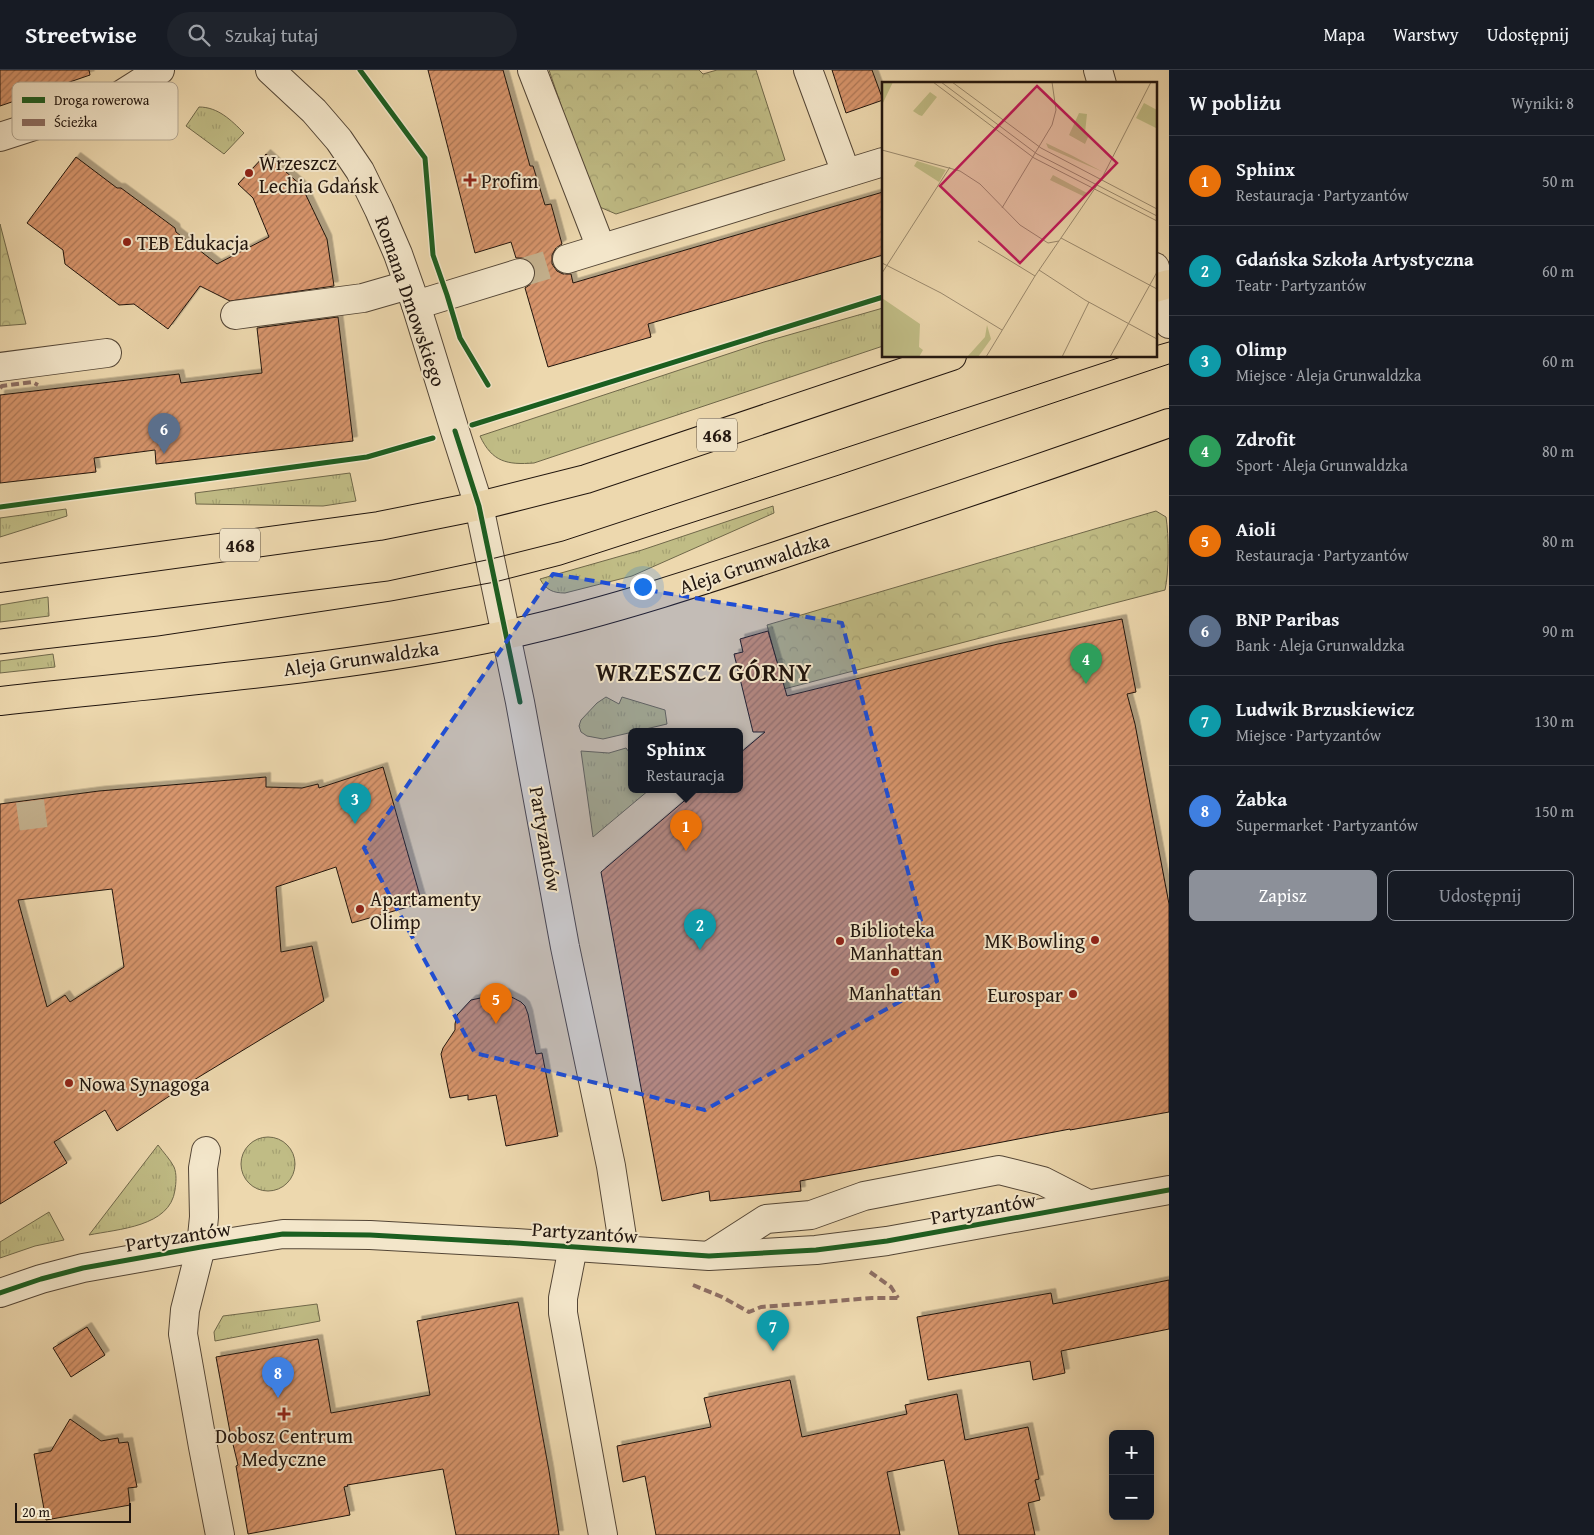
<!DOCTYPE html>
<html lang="pl">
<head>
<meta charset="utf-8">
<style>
  :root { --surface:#171b24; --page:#20242c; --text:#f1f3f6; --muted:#9ea1a6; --line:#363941; --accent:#8c9099 }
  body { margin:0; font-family:"Gentium Book Plus",serif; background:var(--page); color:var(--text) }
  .controls { position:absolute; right:15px; bottom:15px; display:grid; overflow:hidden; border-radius:8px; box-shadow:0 2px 12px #0003 }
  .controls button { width:45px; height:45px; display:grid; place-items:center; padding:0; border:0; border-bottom:1px solid var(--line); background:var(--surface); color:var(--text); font:25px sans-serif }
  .scale { position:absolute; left:15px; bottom:12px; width:116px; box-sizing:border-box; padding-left:5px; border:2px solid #21150e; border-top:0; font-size:14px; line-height:18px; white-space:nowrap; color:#21150e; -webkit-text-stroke:4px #f3e6ca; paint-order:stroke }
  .you { position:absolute; left:642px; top:516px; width:18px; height:18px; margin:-12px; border:4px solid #fff; border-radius:50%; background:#1a73e8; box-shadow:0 0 0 8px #1a73e833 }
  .badge { display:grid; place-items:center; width:32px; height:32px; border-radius:50%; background:var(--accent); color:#fff; font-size:16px; font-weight:700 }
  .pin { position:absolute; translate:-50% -41px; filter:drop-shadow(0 1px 2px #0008) }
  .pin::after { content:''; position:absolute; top:26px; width:18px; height:15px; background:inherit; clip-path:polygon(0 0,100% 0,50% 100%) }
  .popup { position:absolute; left:628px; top:658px; width:115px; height:65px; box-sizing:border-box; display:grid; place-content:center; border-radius:8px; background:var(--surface); filter:drop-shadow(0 1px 4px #0005); font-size:16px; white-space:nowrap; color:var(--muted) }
  .popup b { font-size:19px; color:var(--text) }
  .popup::after { content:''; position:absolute; left:50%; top:100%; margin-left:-10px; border:10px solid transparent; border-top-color:var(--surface) }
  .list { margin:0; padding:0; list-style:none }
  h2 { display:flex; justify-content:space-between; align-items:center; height:65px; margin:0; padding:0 20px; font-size:21px }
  h2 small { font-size:16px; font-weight:400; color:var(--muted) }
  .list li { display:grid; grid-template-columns:32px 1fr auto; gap:15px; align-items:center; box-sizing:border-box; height:90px; padding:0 20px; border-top:1px solid var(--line) }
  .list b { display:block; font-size:19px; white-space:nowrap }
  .list p { margin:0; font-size:16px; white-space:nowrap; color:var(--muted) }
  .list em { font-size:16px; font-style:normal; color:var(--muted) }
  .actions { display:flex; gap:10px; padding:15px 20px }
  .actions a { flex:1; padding:11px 0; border:1px solid var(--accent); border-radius:8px; text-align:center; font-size:18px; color:var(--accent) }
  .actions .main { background:var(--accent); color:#fff }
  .icon { flex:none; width:28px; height:28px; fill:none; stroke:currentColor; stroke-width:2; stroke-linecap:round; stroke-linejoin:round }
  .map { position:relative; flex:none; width:1169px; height:1465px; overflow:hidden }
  header { display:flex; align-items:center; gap:30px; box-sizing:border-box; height:70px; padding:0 25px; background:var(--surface); border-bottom:1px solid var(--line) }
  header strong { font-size:24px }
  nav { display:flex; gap:28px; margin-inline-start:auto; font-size:18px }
  .search { width:350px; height:45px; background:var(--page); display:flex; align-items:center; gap:12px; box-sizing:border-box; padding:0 18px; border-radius:28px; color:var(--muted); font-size:19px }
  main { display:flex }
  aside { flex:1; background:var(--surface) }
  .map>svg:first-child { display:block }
</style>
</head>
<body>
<header>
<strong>Streetwise</strong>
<div class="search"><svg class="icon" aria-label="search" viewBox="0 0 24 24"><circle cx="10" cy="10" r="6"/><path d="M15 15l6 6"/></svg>Szukaj tutaj</div>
<nav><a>Mapa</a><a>Warstwy</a><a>Udostępnij</a></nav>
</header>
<main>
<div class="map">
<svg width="1169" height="1465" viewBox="0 0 1169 1465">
  <defs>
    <pattern id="grass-tufts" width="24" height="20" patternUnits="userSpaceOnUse" patternTransform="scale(1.25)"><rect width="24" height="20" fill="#c0bc85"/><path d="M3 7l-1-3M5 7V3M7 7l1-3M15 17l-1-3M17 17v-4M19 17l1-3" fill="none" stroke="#a5a172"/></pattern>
    <pattern id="park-crowns" width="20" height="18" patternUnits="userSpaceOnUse" patternTransform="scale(1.25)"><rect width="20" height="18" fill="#c0bc85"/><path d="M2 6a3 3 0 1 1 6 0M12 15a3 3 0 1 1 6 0" fill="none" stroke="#a5a172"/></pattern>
    <pattern id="building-hatch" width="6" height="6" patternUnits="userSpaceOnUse" patternTransform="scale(1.25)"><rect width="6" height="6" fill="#d7956c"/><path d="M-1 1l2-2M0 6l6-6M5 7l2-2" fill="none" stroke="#ae7857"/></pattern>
    <filter id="shadow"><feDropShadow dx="4.5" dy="-4.5" stdDeviation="0" flood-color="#0004"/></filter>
  </defs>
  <rect width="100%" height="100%" fill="#edd8ae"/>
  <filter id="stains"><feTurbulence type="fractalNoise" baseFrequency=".004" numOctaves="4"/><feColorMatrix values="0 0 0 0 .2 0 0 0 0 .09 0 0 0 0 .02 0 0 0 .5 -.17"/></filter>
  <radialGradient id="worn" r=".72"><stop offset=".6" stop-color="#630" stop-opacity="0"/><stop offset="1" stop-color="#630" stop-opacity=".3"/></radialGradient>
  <g fill="url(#grass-tufts)" stroke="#70684a">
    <path d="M 199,37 C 218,37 231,50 244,63 L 224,84 L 186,56 Z"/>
    <path d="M 883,238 L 883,276 L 534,393 C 507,395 492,392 480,366 L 764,272 Z"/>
    <path d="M 350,403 L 356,431 L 323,436 L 196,434 L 195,423 Z"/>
    <path d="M 773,436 L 774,443 L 632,506 L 565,523 C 553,523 546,520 540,509 L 642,480 Z"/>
    <path d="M 66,439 L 67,446 L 0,467 L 0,448 Z"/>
    <path d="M 48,527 L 49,546 L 0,552 L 0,535 Z"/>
    <path d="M 53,584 L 55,597 L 0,603 L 0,591 Z"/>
    <path d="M 606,627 L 619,634 L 622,627 L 665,640 L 667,654 L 603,669 L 587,666 L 581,662 L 579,656 L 581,650 L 597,633 Z"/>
    <path d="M 626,678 L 629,682 L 632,683 L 632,720 L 649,720 L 593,767 L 581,681 L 609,683 Z"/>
    <circle cx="268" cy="1094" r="27"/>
    <path d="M 158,1075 C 163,1082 170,1089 174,1097 C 177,1104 176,1113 175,1120 C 170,1157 118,1159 89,1165 Z"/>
    <path d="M 49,1142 L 64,1170 L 35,1176 L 0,1188 L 0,1172 Z"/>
    <path d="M 317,1234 L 320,1251 L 215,1271 L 214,1262 L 223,1246 Z"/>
  </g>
  <g fill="url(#park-crowns)" stroke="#70684a">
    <path d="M 549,0 L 699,0 L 703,4 L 717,0 L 756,0 L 785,90 L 616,144 L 595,135 Z"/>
    <path d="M 0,154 L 26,254 L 0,256 Z"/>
    <path d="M 1156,441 L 1166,447 C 1169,465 1169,503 1165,520 L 784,619 L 767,555 Z"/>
  </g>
  <g fill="url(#building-hatch)" stroke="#21150e" fill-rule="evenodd" filter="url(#shadow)">
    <path d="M 0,0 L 89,0 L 90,5 L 0,36 Z"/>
    <path d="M 428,0 L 503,0 L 530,96 L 533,96 L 545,135 L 551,134 L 562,174 L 556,178 L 552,185 L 552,194 L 557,201 L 563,204 L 571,204 L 573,213 L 883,122 L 883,185 L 648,254 L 651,267 L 548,297 L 525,218 L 531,214 L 535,207 L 535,198 L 531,192 L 524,188 L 516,188 L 511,172 L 475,183 Z"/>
    <path d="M 832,0 L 872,0 L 883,30 L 846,43 Z"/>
    <path d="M 266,84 L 304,118 L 304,121 L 327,169 L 334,216 L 230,231 L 200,216 L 168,259 L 134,234 L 119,235 L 65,194 L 63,180 L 27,153 L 76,87 L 117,118 L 121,118 L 175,158 L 176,162 L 217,194 L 269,167 L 253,128 L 238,114 Z"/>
    <path d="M 338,247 L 353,371 L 156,394 L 155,380 L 94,388 L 96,402 L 0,413 L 0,325 L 179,304 L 181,313 L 262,303 L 257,258 Z"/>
    <path d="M 1122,549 L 1136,622 L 1127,624 L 1135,654 L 1169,834 L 1169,1042 L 1070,1060 L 1070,1059 L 800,1111 L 801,1121 L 710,1131 L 709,1121 L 662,1131 L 601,802 L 697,720 L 740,720 L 740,683 L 765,662 L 753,662 L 734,584 L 743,582 L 740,569 L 768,561 L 787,626 L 998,574 Z"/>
    <path d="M 383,697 L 422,833 L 352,853 L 336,797 L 276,817 L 281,882 L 312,876 L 324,931 L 189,1013 L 117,1061 L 105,1040 L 54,1072 L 67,1093 L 0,1134 L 0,734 L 99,721 L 266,707 L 266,717 L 302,718 L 318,714 L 319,718 ZM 112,819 L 124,897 L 70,932 L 65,925 L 47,937 L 18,830 Z"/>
    <path d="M 504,923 L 521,932 L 525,936 L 528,944 L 536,984 L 542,983 L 558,1066 L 506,1076 L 496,1025 L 468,1030 L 468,1025 L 450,1028 L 441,984 L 443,978 L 455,960 L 455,954 L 457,945 L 471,930 Z"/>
    <path d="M 1169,1210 L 1169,1259 L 1061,1281 L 1065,1303 L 1033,1310 L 1030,1291 L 928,1310 L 917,1247 L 1051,1223 L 1053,1234 Z"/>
    <path d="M 518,1232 L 549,1401 L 559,1465 L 456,1465 L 443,1399 L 347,1415 L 348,1416 L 344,1417 L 350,1445 L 248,1464 L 236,1396 L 238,1395 L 230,1362 L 216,1287 L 318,1269 L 331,1343 L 430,1325 L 417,1251 Z"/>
    <path d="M 87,1257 L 105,1285 L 71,1307 L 53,1278 Z"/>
    <path d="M 790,1310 L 802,1367 L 907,1344 L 905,1335 L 957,1324 L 965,1370 L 1028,1357 L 1039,1409 L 1035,1410 L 1040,1430 L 1028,1433 L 1035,1465 L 959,1465 L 944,1390 L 887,1402 L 900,1465 L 656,1465 L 645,1406 L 623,1412 L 617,1376 L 711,1357 L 704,1328 Z"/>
    <path d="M 70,1349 L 101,1371 L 118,1368 L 119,1373 L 128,1372 L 137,1417 L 128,1418 L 130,1435 L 46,1450 L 34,1384 L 51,1381 Z"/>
  </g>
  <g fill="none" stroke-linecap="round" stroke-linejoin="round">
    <g stroke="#c4b18e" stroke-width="28" stroke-dasharray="28 14" stroke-linecap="butt">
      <path d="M 520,203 L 567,189"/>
      <path d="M 30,731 L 35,769"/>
    </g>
    <g stroke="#544636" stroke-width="30">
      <g id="minor">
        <path d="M 270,0 L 314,41 L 339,70 L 360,101 L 379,140 L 398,184 L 416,235 L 455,361 L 479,436 L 520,632 L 565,877 L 611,1096 L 624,1180"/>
        <path d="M 532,0 L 601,178"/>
        <path d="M 808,0 L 846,103"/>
        <path d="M 1098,0 L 1102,14"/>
        <path d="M 0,67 L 62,47 L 119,26 L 160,0"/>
        <path d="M 567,189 L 883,92"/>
        <path d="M 1155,197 L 1169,254"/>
        <path d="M 416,235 L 520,203"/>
        <path d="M 235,245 L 363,228 L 408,215"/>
        <path d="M 0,297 L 107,283"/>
        <path d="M 206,1081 L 203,1098 L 204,1147 L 201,1177 L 185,1240 L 183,1264 L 203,1377 L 220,1465"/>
        <path d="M 573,1177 L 563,1228 L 563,1243 L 603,1465"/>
        <path d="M 710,1185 L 766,1149 L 811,1145 L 864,1126 L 999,1100 L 1043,1111 L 1088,1134"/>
        <path d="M 0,1223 L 41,1209 L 83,1198 L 201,1177 L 283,1164 L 370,1165 L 516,1173 L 709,1186 L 816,1180 L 887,1171 L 1169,1120"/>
      </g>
    </g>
    <g stroke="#21150e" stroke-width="30">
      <g id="major">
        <path d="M 1155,218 L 1169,214"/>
        <path d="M 0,508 L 379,456 L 479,436 L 586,409 L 952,286"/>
        <path d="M 0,631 C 169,612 339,600 505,565 C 615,541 723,504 830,468 C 944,431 1057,393 1169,353"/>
      </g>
    </g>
    <use href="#minor" stroke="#f3e6ca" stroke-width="28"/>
    <use href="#major" stroke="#edd8ae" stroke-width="28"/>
    <g stroke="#21150e" stroke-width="1">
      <path d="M 1155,276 L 1169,272"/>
      <path d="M 0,559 L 388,511 L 491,489 L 563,471 L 1124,286"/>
      <path d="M 0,584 L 158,566 L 391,531 L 495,512 L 561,495 L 839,405 L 1169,294"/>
    </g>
    <g stroke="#8d6e63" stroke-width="4" stroke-dasharray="8 4" stroke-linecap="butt">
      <path d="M 0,318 L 2,316 L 32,312 L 38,315"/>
      <path d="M 870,1202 L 891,1217 L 898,1228"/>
      <path d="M 693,1215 L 722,1227 L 749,1242 L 761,1237 L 872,1228 L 898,1228"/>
    </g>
    <g stroke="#f3e6ca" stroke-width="8">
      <g id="cycleway">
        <path d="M 360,0 L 425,88 L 433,185 L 447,225 L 460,268 L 488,315"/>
        <path d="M 472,355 L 883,227"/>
        <path d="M 455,361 L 479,436 L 520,632"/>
        <path d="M 0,437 L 367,387 L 433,368"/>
        <path d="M 0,1223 L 41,1209 L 83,1198 L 201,1177 L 283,1164 L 370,1165 L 516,1173 L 709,1186 L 816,1180 L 887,1171 L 1169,1120"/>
      </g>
    </g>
    <use href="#cycleway" stroke="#1b5e20" stroke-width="5"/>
  </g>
  <path fill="#1d4ed8" fill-opacity="0.2" stroke="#1d4ed8" stroke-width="4" stroke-dasharray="10 6" stroke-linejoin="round" d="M 553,504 L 842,553 L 937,911 L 705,1040 L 475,983 L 364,778 Z"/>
  <g fill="#8f2418" stroke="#f3e6ca" stroke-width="2">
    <circle cx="249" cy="103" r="5"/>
    <path d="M467.5 102.5h5v5h5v5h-5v5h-5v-5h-5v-5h5z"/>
    <circle cx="127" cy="172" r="5"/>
    <circle cx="360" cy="839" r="5"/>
    <circle cx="1095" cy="870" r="5"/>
    <circle cx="840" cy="871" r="5"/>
    <circle cx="895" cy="902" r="5"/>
    <circle cx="1073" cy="924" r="5"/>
    <circle cx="69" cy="1013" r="5"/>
    <path d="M281.5 1336.5h5v5h5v5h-5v5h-5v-5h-5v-5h5z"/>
  </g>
  <g text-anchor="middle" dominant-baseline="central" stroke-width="4" stroke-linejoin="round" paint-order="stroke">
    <g fill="#f3e6ca" stroke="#605446" stroke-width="1">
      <rect x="697" y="348.5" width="40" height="33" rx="4"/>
      <rect x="220" y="458.5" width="40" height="33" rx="4"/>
    </g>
    <g font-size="19" font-weight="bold" fill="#21150e">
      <text x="717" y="365">468</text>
      <text x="240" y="475">468</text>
    </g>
    <g font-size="20" fill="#21150e" stroke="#f3e6ca" text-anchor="start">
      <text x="259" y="92">Wrzeszcz<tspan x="259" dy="23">Lechia Gdańsk</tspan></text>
      <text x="481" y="110">Profim</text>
      <text x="137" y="172">TEB Edukacja</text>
      <text x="370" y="828">Apartamenty<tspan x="370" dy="23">Olimp</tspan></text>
      <text x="850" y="859">Biblioteka<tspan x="850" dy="23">Manhattan</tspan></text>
      <text x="1085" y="870" text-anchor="end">MK Bowling</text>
      <text x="895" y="922" text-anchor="middle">Manhattan</text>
      <text x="1063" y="924" text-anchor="end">Eurospar</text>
      <text x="79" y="1013">Nowa Synagoga</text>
      <text x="284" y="1365" text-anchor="middle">Dobosz Centrum<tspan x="284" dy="23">Medyczne</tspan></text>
    </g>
    <g font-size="20" fill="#21150e" stroke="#f3e6ca">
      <text transform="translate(411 231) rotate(71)">Romana Dmowskiego</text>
      <text transform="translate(754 493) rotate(-18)">Aleja Grunwaldzka</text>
      <text transform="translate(361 588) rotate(-8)">Aleja Grunwaldzka</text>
      <text transform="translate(546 769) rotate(80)">Partyzantów</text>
      <text transform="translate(983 1138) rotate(-10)">Partyzantów</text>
      <text transform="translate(585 1162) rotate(4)">Partyzantów</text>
      <text transform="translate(178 1166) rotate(-9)">Partyzantów</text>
    </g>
    <g font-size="25" font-weight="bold" letter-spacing="1" fill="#21150e" stroke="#f3e6ca">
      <text x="704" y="602">WRZESZCZ GÓRNY</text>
    </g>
  </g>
  <g transform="translate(882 12)">
    <rect width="275" height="275" fill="#edd8ae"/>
    <path d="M 48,10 L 55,15 L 40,34 L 37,33 L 31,29 ZM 262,21 L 275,28 L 274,46 L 254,36 ZM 164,61 L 189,73 L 221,90 L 166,66 ZM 105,243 L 109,257 L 96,275 L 85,275 L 103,255 Z" fill="#c0bc85"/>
    <path d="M 0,216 L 38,242 L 37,265 L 41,268 L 37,275 L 0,275 Z" fill="#c0bc85"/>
    <path d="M 0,0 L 11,0 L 0,23 ZM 197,31 L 205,32 L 203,51 L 207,53 L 203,62 L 187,53 ZM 35,79 L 64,88 L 57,100 L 32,84 ZM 171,93 L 205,111 L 203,115 L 168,98 Z" fill="#c0bc85"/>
    <path fill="none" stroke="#9b8a6e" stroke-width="1" d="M 51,0 L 152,76 L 275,139M 59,0 L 155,72 L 275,134M 70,0 L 159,66 L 275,127M 0,68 L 78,89 L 98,102 L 138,143 L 166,161 L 177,159M 120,126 L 170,43 L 174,28 L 170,0M 179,156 L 275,207M 96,159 L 153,194M 0,181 L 59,211 L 120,248M 157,188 L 203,218 L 275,257M 0,191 L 68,85M 104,275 L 153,194 L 220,96 L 269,0M 180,275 L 207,220M 228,275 L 275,190"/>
    <path fill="#c2185b" fill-opacity="0.15" stroke="#c2185b" stroke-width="2.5" d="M 155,4 L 235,81 L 138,181 L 58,104 Z"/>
    <rect width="275" height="275" fill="none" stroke="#21150e" stroke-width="2.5"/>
  </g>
  <rect x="12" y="12" width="166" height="58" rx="8" fill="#f3e6ca" stroke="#b4a792" stroke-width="1"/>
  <rect x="22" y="27" width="23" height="6" fill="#1b5e20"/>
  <rect x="22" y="49" width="23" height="7" fill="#8d6e63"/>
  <g font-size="14" fill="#21150e">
    <text x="54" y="35">Droga rowerowa</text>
    <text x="54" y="57">Ścieżka</text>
  </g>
  <rect width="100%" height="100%" filter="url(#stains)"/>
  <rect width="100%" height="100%" fill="url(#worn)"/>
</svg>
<div class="controls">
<button>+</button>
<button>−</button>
</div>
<div class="scale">20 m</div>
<div class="you"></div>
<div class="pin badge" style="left:686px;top:781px;background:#e8710a">1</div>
<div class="popup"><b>Sphinx</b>Restauracja</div>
<div class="pin badge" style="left:700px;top:880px;background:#0f9aa8">2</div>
<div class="pin badge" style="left:355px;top:754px;background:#0f9aa8">3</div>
<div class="pin badge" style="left:1086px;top:614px;background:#2e9e5b">4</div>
<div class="pin badge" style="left:496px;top:954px;background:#e8710a">5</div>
<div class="pin badge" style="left:164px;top:384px;background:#5c6f8a">6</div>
<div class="pin badge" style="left:773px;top:1281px;background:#0f9aa8">7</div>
<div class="pin badge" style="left:278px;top:1328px;background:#3f7fe0">8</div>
</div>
<aside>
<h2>W pobliżu<small>Wyniki: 8</small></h2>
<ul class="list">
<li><span class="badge" style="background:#e8710a">1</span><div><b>Sphinx</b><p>Restauracja · Partyzantów</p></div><em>50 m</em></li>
<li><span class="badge" style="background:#0f9aa8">2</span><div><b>Gdańska Szkoła Artystyczna</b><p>Teatr · Partyzantów</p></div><em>60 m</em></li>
<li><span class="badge" style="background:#0f9aa8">3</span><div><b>Olimp</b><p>Miejsce · Aleja Grunwaldzka</p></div><em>60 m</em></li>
<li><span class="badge" style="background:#2e9e5b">4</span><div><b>Zdrofit</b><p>Sport · Aleja Grunwaldzka</p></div><em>80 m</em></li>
<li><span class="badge" style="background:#e8710a">5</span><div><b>Aioli</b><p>Restauracja · Partyzantów</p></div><em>80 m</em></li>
<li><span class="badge" style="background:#5c6f8a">6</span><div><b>BNP Paribas</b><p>Bank · Aleja Grunwaldzka</p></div><em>90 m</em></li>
<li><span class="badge" style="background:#0f9aa8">7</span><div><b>Ludwik Brzuskiewicz</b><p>Miejsce · Partyzantów</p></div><em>130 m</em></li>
<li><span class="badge" style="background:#3f7fe0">8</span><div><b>Żabka</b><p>Supermarket · Partyzantów</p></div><em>150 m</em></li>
</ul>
<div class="actions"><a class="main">Zapisz</a><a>Udostępnij</a></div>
</aside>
</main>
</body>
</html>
